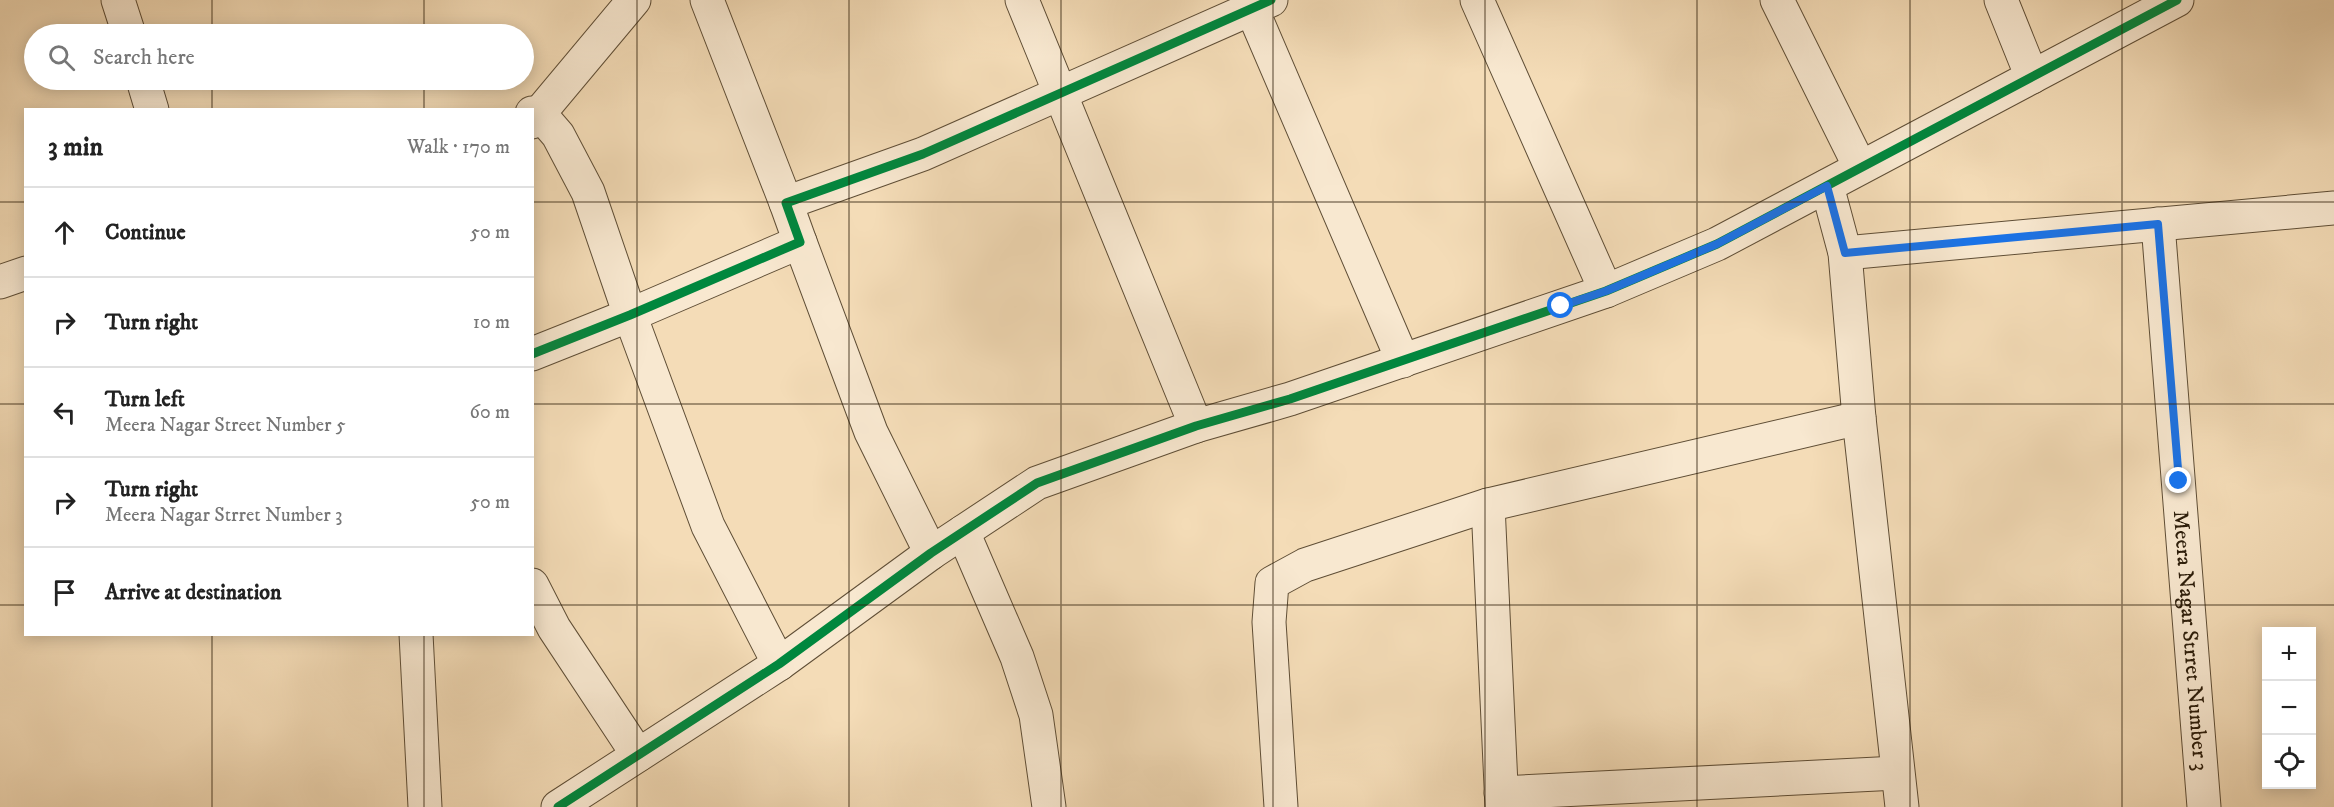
<!DOCTYPE html>
<html lang="en">
<head>
<meta charset="utf-8">
<style>
  :root { --surface:#fff; --page:#f6f6f6; --text:#222; --muted:#767676; --line:#e0e0e0 }
  body { margin:0; font-family:"IM FELL DW Pica",serif; background:var(--page); color:var(--text) }
  .controls { position:absolute; right:18px; bottom:18px; display:grid; overflow:hidden; border-radius:0px; box-shadow:0 3px 15px #0003 }
  .controls button { width:54px; height:54px; display:grid; place-items:center; padding:0; border:0; border-bottom:2px solid var(--line); background:var(--surface); color:var(--text); font:30px sans-serif }
  .stop { position:absolute; width:18px; height:18px; margin:-14px; border:4px solid #1a73e8; border-radius:50%; background:#fff }
  .stop.end { background:#1a73e8; border-color:#fff; box-shadow:0 2px 6px #0008 }
  .list { margin:0; padding:0; list-style:none }
  h2 { display:flex; justify-content:space-between; align-items:center; height:78px; margin:0; padding:0 24px; font-size:26px }
  h2 small { font-size:20px; font-weight:400; color:var(--muted) }
  .list li { display:grid; grid-template-columns:39px 1fr auto; gap:18px; align-items:center; box-sizing:border-box; height:90px; padding:0 24px; border-top:2px solid var(--line) }
  .list b { display:block; font-size:22px; white-space:nowrap }
  .list p { margin:0; font-size:20px; white-space:nowrap; color:var(--muted) }
  .list em { font-size:20px; font-style:normal; color:var(--muted) }
  .icon { flex:none; width:33px; height:33px; fill:none; stroke:currentColor; stroke-width:2; stroke-linecap:round; stroke-linejoin:round }
  .map { position:relative; flex:none; width:2334px; height:807px; overflow:hidden }
  .search { position:absolute; background:var(--surface); box-shadow:0 3px 15px #0003; left:24px; top:24px; width:510px; height:66px; display:flex; align-items:center; gap:15px; box-sizing:border-box; padding:0 21px; border-radius:33px; color:var(--muted); font-size:22px }
  .panel { position:absolute; background:var(--surface); box-shadow:0 3px 15px #0003; left:24px; top:108px; width:510px; height:528px; border-radius:0px }
  .map>svg:first-child { display:block }
</style>
</head>
<body>
<div class="map">
<svg width="2334" height="807" viewBox="0 0 2334 807">
  <rect width="100%" height="100%" fill="#f4dcb7"/>
  <filter id="stains"><feTurbulence type="fractalNoise" baseFrequency=".00333" numOctaves="4"/><feColorMatrix values="0 0 0 0 .2 0 0 0 0 .09 0 0 0 0 .02 0 0 0 .5 -.17"/></filter>
  <radialGradient id="worn" r=".72"><stop offset=".6" stop-color="#630" stop-opacity="0"/><stop offset="1" stop-color="#630" stop-opacity=".3"/></radialGradient>
  <g fill="none" stroke-linecap="round" stroke-linejoin="round">
    <g stroke="#5f4e36" stroke-width="35">
      <g id="minor">
        <path d="M 118,0 L 129,34"/>
        <path d="M 707,0 L 786,203"/>
        <path d="M 1022,0 L 1196,426"/>
        <path d="M 1248,0 L 1403,361"/>
        <path d="M 1477,0 L 1606,291"/>
        <path d="M 1777,0 L 1860,167"/>
        <path d="M 2001,0 L 2032,77"/>
        <path d="M 143,80 L 152,110"/>
        <path d="M 532,113 L 539,113 L 558,135 L 588,192 L 630,315 L 708,526 L 779,664"/>
        <path d="M 532,122 L 634,0"/>
        <path d="M 1827,186 L 1845,253 L 1859,418 L 1902,807"/>
        <path id="s1" d="M 2158,224 L 2204,807"/>
        <path d="M 800,242 L 871,432 L 931,553"/>
        <path d="M 1845,253 L 2334,208"/>
        <path d="M 0,282 L 26,273"/>
        <path d="M 532,354 L 630,315 L 800,242 L 786,203 L 923,154 L 1271,0"/>
        <path d="M 1488,505 L 1502,807"/>
        <path d="M 963,532 L 1017,657 L 1036,715 L 1049,807"/>
        <path d="M 532,585 L 554,628 L 638,755"/>
        <path d="M 416,634 L 425,807"/>
        <path d="M 1501,793 L 1897,773"/>
        <path d="M 558,807 L 779,664 L 931,553 L 1037,483 L 1196,426 L 1290,399 L 1606,291 L 1717,244 L 2177,0"/>
        <path d="M 1281,807 L 1269,622 L 1272,583 L 1305,565 L 1488,505 L 1859,418"/>
      </g>
    </g>
    <use href="#minor" stroke="#f8e8d0" stroke-width="33"/>
    <g stroke="#f8e8d0" stroke-width="13">
      <g id="cycleway">
        <path d="M 532,354 L 630,315 L 800,242 L 786,203 L 923,154 L 1271,0"/>
        <path d="M 558,807 L 779,664 L 931,553 L 1037,483 L 1196,426 L 1290,399 L 1606,291 L 1717,244 L 2177,0"/>
      </g>
    </g>
    <use href="#cycleway" stroke="#00873e" stroke-width="9"/>
  </g>
  <g fill="none" stroke-linecap="round" stroke-linejoin="round">
    <path stroke="#1a73e8" stroke-width="8" d="M 1561,306 L 1606,291 L 1717,244 L 1827,186 L 1845,253 L 2158,224 L 2179,481"/>
  </g>
  <path fill="none" stroke="#2d1e0b" stroke-width="1.5" stroke-opacity="0.55" d="M 212,0 L 212,34M 424,0 L 424,34M 637,0 L 637,807M 849,0 L 849,807M 1061,0 L 1061,807M 1273,0 L 1273,807M 1485,0 L 1485,807M 1697,0 L 1697,807M 1910,0 L 1910,807M 2122,0 L 2122,807M 212,80 L 212,110M 424,80 L 424,110M 0,202 L 26,202M 532,202 L 2334,202M 0,404 L 26,404M 532,404 L 2334,404M 0,605 L 26,605M 532,605 L 2334,605M 212,634 L 212,807M 424,634 L 424,807"/>
  <g text-anchor="middle" dominant-baseline="central" stroke-width="4.5" stroke-linejoin="round" paint-order="stroke">
    <g font-size="22" fill="#2d1e0b" stroke="#f8e8d0">
      <text stroke="none"><textPath href="#s1" startOffset="418">Meera Nagar Strret Number 3</textPath></text>
    </g>
  </g>
  <rect width="100%" height="100%" filter="url(#stains)"/>
  <rect width="100%" height="100%" fill="url(#worn)"/>
</svg>
<div class="controls">
<button>+</button>
<button>−</button>
<button><svg class="icon" aria-label="locate" viewBox="0 0 24 24"><circle cx="12" cy="12" r="6"/><path d="M12 2v4M12 18v4M2 12h4M18 12h4"/></svg></button>
</div>
<div class="stop" style="left:1561px;top:306px"></div>
<div class="stop end" style="left:2179px;top:481px"></div>
<div class="search"><svg class="icon" aria-label="search" viewBox="0 0 24 24"><circle cx="10" cy="10" r="6"/><path d="M15 15l6 6"/></svg>Search here</div>
<section class="panel">
<h2>3 min<small>Walk · 170 m</small></h2>
<ul class="list">
<li><svg class="icon" aria-label="ahead" viewBox="0 0 24 24"><path d="M12 20V5M6 11l6-6 6 6"/></svg><div><b>Continue</b></div><em>50 m</em></li>
<li><svg class="icon" aria-label="right" viewBox="0 0 24 24"><path d="M7 20v-9h11M14 6l5 5-5 5"/></svg><div><b>Turn right</b></div><em>10 m</em></li>
<li><svg class="icon" aria-label="left" viewBox="0 0 24 24"><path d="M17 20v-9H6M10 6l-5 5 5 5"/></svg><div><b>Turn left</b><p>Meera Nagar Street Number 5</p></div><em>60 m</em></li>
<li><svg class="icon" aria-label="right" viewBox="0 0 24 24"><path d="M7 20v-9h11M14 6l5 5-5 5"/></svg><div><b>Turn right</b><p>Meera Nagar Strret Number 3</p></div><em>50 m</em></li>
<li><svg class="icon" aria-label="arrive" viewBox="0 0 24 24"><path d="M6 21V4h12l-3 4 3 4H6"/></svg><div><b>Arrive at destination</b></div></li>
</ul>
</section>
</div>
</body>
</html>
